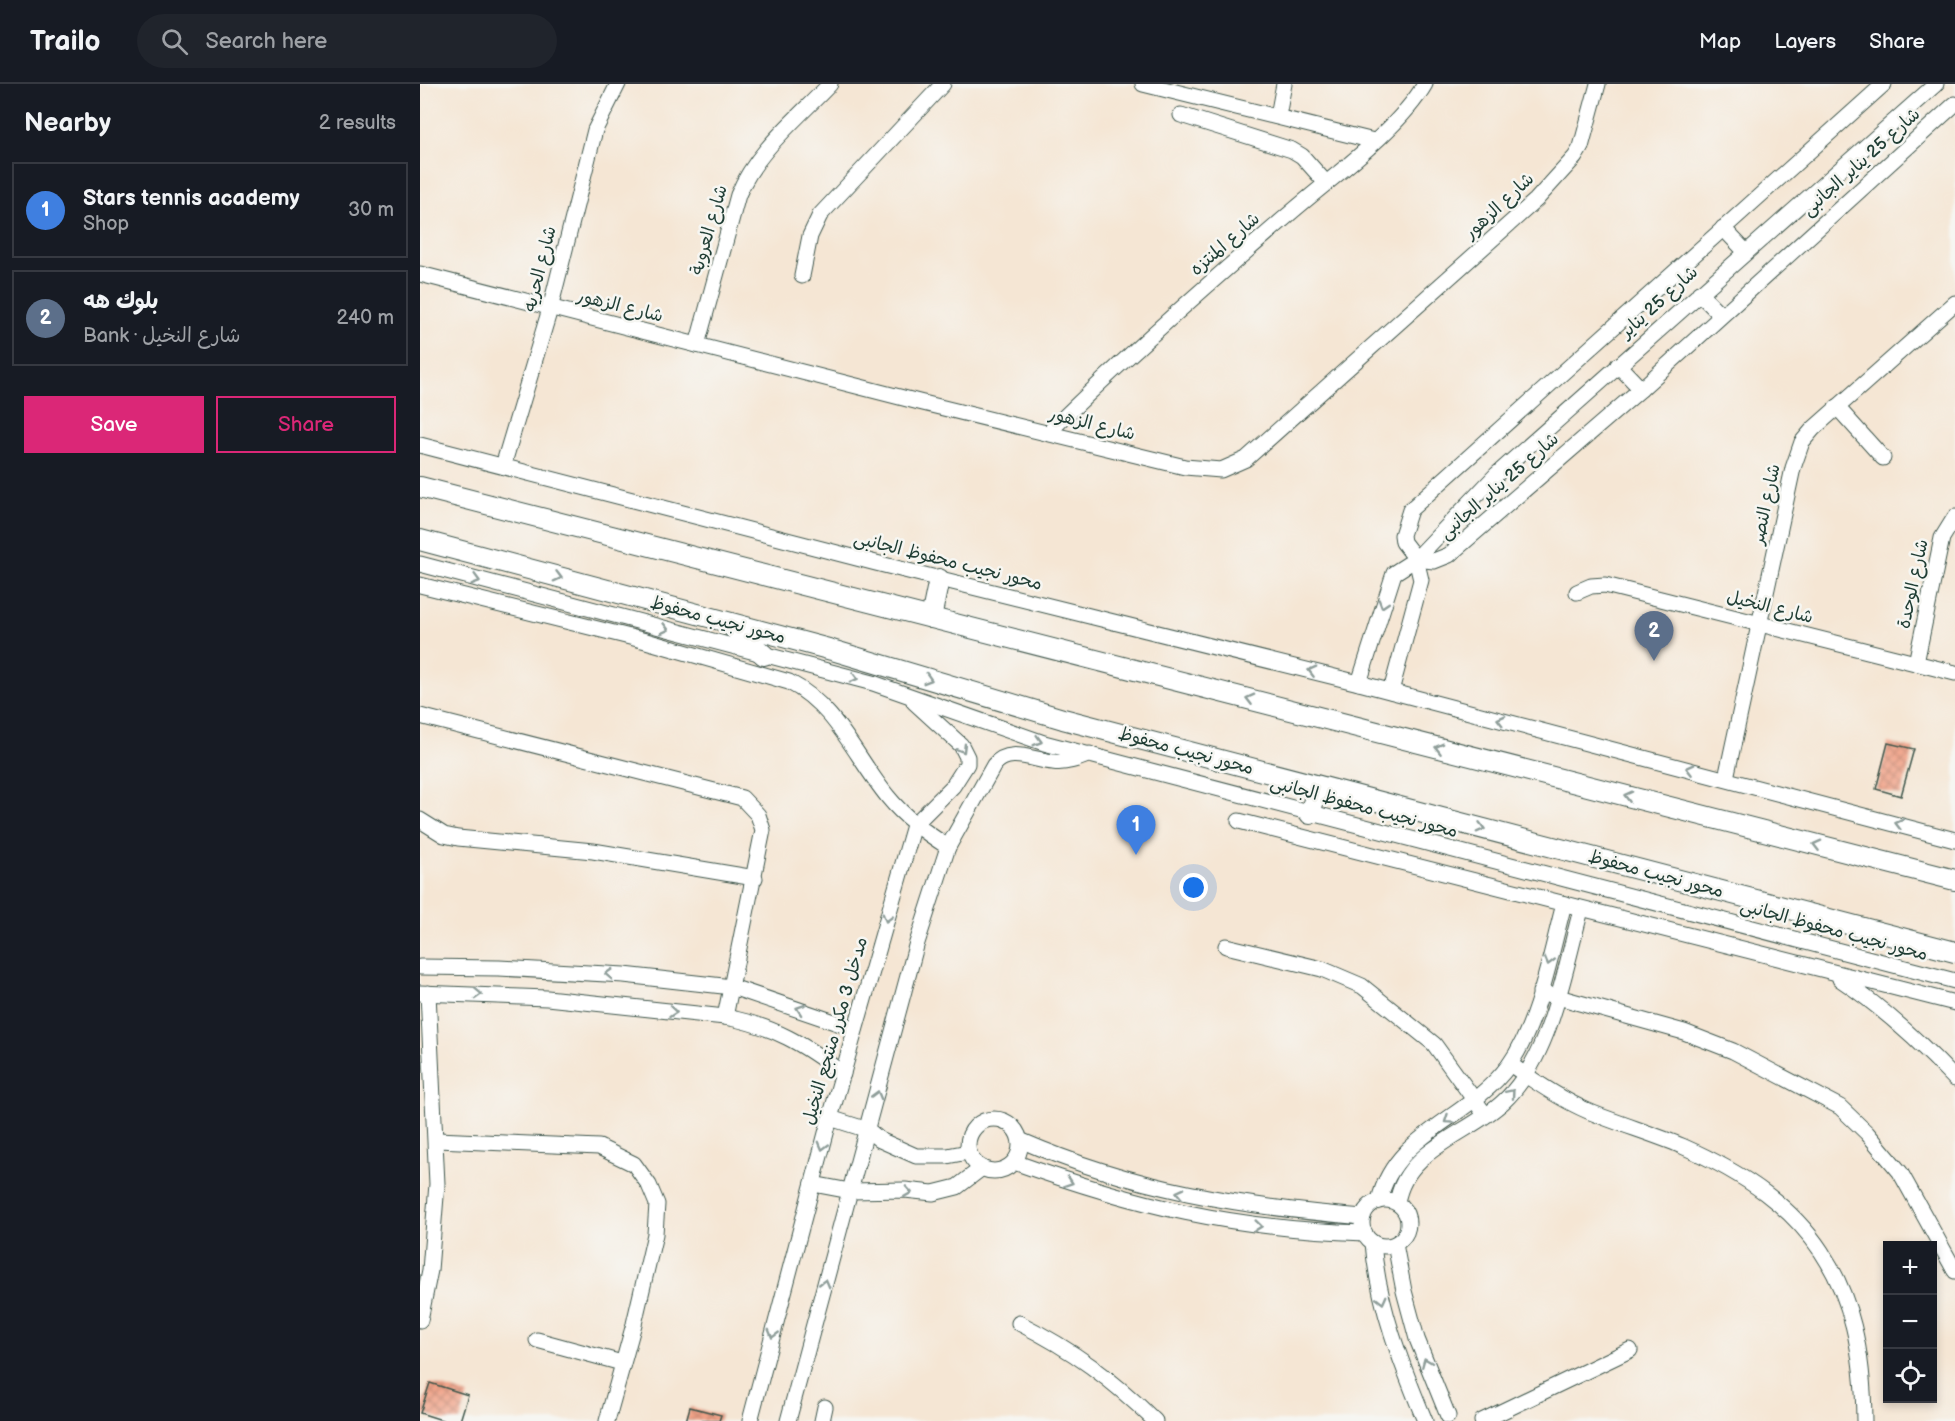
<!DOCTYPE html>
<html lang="en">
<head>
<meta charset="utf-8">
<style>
  :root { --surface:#171b24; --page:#20242c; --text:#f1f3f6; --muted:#9ea1a6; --line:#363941; --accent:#db2777 }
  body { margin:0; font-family:"Balsamiq Sans","Playpen Sans Arabic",sans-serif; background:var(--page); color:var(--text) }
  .controls { position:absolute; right:18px; bottom:18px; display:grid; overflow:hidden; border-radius:0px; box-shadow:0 3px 9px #0003 }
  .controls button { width:54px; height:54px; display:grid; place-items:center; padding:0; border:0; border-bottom:2px solid var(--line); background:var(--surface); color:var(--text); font:30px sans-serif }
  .you { position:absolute; left:774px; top:804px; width:21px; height:21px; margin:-15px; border:4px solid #fff; border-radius:50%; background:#1a73e8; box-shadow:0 0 0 9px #1a73e833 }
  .badge { display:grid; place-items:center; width:39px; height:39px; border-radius:50%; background:var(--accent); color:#fff; font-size:20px; font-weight:700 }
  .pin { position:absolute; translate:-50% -50px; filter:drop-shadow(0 2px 3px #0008) }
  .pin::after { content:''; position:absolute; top:32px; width:21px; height:18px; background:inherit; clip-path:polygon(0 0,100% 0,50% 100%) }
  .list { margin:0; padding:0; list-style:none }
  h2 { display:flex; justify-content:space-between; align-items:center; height:78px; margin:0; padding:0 24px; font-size:26px }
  h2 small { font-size:20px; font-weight:400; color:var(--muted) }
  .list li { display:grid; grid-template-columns:39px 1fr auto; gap:18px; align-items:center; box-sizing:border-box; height:96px; margin:0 12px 12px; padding:0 12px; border:2px solid var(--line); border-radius:0px }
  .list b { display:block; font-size:22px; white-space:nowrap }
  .list p { margin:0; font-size:20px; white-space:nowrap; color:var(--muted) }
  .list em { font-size:20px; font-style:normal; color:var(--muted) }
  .actions { display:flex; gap:12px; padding:18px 24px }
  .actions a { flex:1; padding:14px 0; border:2px solid var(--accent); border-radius:0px; text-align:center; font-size:21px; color:var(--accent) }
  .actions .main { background:var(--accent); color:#fff }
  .icon { flex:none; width:33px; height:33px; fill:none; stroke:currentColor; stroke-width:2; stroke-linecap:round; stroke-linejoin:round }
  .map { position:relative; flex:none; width:1535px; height:1337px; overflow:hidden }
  header { display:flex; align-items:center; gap:36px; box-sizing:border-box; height:84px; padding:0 30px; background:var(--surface); border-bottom:2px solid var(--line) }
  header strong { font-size:28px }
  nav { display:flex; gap:33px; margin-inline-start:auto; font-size:21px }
  .search { width:420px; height:54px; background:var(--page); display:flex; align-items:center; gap:15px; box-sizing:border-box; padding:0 21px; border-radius:33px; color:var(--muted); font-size:22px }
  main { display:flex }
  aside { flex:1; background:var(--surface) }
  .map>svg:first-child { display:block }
</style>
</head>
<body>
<header>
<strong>Trailo</strong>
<div class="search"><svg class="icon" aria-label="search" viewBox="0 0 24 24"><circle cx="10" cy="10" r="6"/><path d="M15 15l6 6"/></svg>Search here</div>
<nav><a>Map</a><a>Layers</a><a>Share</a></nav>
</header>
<main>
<aside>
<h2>Nearby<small>2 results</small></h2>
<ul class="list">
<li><span class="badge" style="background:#3f7fe0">1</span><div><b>Stars tennis academy</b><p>Shop</p></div><em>30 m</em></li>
<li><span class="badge" style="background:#5c6f8a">2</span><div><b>بلوك هه</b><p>Bank · شارع النخيل</p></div><em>240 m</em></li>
</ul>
<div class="actions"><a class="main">Save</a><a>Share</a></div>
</aside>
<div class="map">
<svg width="1535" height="1337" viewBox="0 0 1535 1337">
  <defs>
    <pattern id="building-cross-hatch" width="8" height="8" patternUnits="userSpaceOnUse" patternTransform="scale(1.5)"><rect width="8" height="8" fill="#f1a287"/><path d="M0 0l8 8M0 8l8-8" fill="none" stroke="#c3856f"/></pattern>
  </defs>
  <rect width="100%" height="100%" fill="#f6f6f2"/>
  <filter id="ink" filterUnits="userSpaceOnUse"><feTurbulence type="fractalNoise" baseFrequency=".0167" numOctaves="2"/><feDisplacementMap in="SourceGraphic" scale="12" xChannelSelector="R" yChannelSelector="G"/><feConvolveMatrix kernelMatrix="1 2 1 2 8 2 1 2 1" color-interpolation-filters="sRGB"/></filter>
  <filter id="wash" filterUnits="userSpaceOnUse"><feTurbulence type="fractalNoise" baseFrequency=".008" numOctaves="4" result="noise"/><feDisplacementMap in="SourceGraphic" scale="24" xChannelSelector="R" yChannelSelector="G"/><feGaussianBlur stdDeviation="1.35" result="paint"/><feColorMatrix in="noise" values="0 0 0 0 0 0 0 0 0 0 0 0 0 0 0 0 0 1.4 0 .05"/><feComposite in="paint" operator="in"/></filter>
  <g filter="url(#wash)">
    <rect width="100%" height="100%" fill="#f5e6d4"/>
    <g id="blocks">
      <g fill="url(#building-cross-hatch)">
        <path d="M 1468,659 L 1494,665 L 1481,712 L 1456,705 Z"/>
        <path d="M 10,1299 L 48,1311 L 40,1337 L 25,1337 L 0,1329 Z"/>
        <path d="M 270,1323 L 301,1331 L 299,1337 L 266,1337 Z"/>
      </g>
    </g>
  </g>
  <g filter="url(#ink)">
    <use href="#blocks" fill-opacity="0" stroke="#3f564c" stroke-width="1.5"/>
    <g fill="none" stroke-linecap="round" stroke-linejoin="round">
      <g stroke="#3f564c" stroke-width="17">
        <g id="minor">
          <path d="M 723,0 L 954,57"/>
          <path d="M 761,31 L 872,66 L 882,72 L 906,99"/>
          <path d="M 858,32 L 864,0"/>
          <path d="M 1303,144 L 1325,167"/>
          <path d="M 0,190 L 499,318 L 765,383 L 801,386 L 826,375 L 1116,116 L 1155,73 L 1161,63 L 1178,0"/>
          <path d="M 382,192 L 390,152 L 400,131 L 523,0"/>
          <path d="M 1279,209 L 1300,230"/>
          <path d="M 277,261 L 318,111 C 336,67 378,34 410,0"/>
          <path d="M 1198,281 L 1221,305"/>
          <path d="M 1417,323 L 1463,374"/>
          <path d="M 628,349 C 705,273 786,202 867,132 C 909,95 978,47 1005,0"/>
          <path d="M 0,361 L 456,479 L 939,599 L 1535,756"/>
          <path d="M 83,382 L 130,225 L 175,46 L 198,0"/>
          <path d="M 996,475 L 1014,477 L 1029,471 L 1221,305 L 1535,20"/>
          <path d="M 0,480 L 453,599 L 624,659 L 1535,897"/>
          <path d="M 0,501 L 226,557 L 369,598 C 416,622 436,674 468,713 C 485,734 505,748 528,763"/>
          <path d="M 1157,508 L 1171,502 L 1185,501 L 1535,589"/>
          <path d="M 1496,579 L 1522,454 L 1535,433"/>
          <path d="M 939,599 L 974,489 L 996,475 L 1077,390 L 1516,0"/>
          <path d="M 971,607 L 1001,496 L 996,475 L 983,458 L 982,451 L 990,426 L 1464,0"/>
          <path d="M 0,632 L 322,714 L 338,731 L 343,746 L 305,933"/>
          <path d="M 1306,694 L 1373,384 L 1382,358 L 1393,345 L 1535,219"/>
          <path d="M 0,736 L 24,751 L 38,754 L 173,767 L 335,794"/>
          <path d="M 819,737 L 1535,919"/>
          <path d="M 806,862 L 902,885 L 942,902 L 1014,960 L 1061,1025"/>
          <path d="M 0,883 L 79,884 L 204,891 L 312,903 L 435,945"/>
          <path d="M 1420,895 C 1462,923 1500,958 1535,995"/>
          <path d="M 1120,908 L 1264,948 L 1313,967 L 1420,1023 L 1447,1049 L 1480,1088 L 1535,1187"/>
          <path d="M 0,909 L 127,914 L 305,933 C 354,942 384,960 423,990"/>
          <path d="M 1090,980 C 1115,998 1140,1015 1168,1027 C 1199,1040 1231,1049 1262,1062 C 1392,1119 1443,1195 1444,1337"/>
          <path d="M 410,1034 L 448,1046 L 460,1056 L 496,1072 L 527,1072 L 548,1068"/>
          <circle cx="574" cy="1061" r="26"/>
          <path d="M 17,1056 L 179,1063 L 214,1080 L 229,1101 L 237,1120 L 235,1150 L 214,1240 L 187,1337"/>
          <path d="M 600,1056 C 712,1105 822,1123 943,1133"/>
          <path d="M 594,1078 C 717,1122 813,1145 945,1149"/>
          <path d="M 393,1100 L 430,1107 L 485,1106 L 513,1109 L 537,1103 L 562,1084"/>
          <circle cx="965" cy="1139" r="23"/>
          <path d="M 959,1117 C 975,1048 1049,1036 1089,981 C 1118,941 1131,868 1144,820"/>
          <path d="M 977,1119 C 985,1065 1048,1051 1083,1018 C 1131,974 1144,887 1161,826"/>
          <path d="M 953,1159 C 958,1221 981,1279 1005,1337"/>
          <path d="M 975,1160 L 984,1207 L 997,1255 L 1028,1332"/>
          <path d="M 0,1236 L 10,1186 L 17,1100 L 8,909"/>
          <path d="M 599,1239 C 653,1266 692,1295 735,1337"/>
          <path d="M 117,1256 L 202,1279"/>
          <path d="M 330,1337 L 410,1034 L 494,741 L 533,702 L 547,680 L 547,673 L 541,661 L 494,618"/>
          <path d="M 368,1337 L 496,862 L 528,763 L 574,681 C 589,663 612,676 633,678 C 646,680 658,675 670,670"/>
          <path d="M 402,1337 L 405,1323"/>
          <path d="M 1062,1337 L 1210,1266"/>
        </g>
      </g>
      <g stroke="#3f564c" stroke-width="22">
        <g id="major">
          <path d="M 0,403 L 1535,796"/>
          <path d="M 0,456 L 412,566 L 643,635 L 1535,868"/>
          <path d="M 511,534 L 519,495"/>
          <path d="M 310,541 L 344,571"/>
          <path d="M 890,730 L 898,702"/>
        </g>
      </g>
      <use href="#minor" stroke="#fff" stroke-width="15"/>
      <use href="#major" stroke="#fff" stroke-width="20"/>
    </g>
    <defs><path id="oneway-chevron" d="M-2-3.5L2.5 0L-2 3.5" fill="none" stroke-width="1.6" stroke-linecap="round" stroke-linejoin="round" transform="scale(1.5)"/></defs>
    <g stroke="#8f9e9a">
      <use href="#oneway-chevron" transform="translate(138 493) rotate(15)"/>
      <use href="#oneway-chevron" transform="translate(56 496) rotate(16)"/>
      <use href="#oneway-chevron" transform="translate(963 520) rotate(107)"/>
      <use href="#oneway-chevron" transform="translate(245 545) rotate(15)"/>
      <use href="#oneway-chevron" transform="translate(892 587) rotate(-166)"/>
      <use href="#oneway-chevron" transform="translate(434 594) rotate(15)"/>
      <use href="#oneway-chevron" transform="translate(508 595) rotate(17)"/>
      <use href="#oneway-chevron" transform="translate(830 615) rotate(-166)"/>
      <use href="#oneway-chevron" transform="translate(1081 636) rotate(-166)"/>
      <use href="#oneway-chevron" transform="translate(618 657) rotate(16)"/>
      <use href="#oneway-chevron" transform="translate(1019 664) rotate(-166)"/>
      <use href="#oneway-chevron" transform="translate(542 665) rotate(59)"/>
      <use href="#oneway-chevron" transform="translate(1270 685) rotate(-166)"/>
      <use href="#oneway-chevron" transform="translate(1208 712) rotate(-166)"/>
      <use href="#oneway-chevron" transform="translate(1479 740) rotate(-165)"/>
      <use href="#oneway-chevron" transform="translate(1061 744) rotate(15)"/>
      <use href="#oneway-chevron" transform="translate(1397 761) rotate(-166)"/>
      <use href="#oneway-chevron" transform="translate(467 834) rotate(106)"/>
      <use href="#oneway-chevron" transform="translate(1129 877) rotate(105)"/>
      <use href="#oneway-chevron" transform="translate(189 890) rotate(-177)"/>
      <use href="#oneway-chevron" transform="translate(58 910) rotate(2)"/>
      <use href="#oneway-chevron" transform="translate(380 925) rotate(-161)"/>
      <use href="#oneway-chevron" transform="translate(253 928) rotate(6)"/>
      <use href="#oneway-chevron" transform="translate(1091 1009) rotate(-49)"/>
      <use href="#oneway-chevron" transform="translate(457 1011) rotate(-75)"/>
      <use href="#oneway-chevron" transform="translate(1028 1036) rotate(146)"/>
      <use href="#oneway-chevron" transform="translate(403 1062) rotate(105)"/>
      <use href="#oneway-chevron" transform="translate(649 1098) rotate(19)"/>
      <use href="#oneway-chevron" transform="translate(488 1108) rotate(9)"/>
      <use href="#oneway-chevron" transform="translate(760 1109) rotate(-167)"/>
      <use href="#oneway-chevron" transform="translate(838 1142) rotate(6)"/>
      <use href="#oneway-chevron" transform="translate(405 1199) rotate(-75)"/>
      <use href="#oneway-chevron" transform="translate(962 1216) rotate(76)"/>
      <use href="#oneway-chevron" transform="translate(353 1250) rotate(105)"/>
      <use href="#oneway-chevron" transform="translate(1006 1278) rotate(-112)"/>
    </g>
  </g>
  <g text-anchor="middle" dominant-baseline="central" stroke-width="5" stroke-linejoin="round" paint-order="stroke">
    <g font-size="18" fill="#1f3d34" stroke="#f6f6f2">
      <text transform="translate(1441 78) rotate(-42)">شارع 25 يناير الجانبى</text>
      <text transform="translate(1079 122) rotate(-43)">شارع الزهور</text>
      <text transform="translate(289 146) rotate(-74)">شارع العروبة</text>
      <text transform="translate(805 160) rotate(-41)">شارع المنتزه</text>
      <text transform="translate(120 185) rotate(-76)">شارع الحريه</text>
      <text transform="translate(1239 218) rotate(-42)">شارع 25 يناير</text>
      <text transform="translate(200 222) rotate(14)">شارع الزهور</text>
      <text transform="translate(672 340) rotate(14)">شارع الزهور</text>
      <text transform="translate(1079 402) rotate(-41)">شارع 25 يناير الجانبى</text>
      <text transform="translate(1346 420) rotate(-78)">شارع النصر</text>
      <text transform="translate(528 477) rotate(14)">محور نجيب محفوظ الجانبى</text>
      <text transform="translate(1493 500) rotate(-78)">شارع الوحدة</text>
      <text transform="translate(1350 523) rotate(14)">شارع النخيل</text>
      <text transform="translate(298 536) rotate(15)">محور نجيب محفوظ</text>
      <text transform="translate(766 667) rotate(15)">محور نجيب محفوظ</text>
      <text transform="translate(944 723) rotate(15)">محور نجيب محفوظ الجانبى</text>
      <text transform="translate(1236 790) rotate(15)">محور نجيب محفوظ</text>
      <text transform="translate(1414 846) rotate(15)">محور نجيب محفوظ الجانبى</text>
      <text transform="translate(415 947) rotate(-74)">مدخل 3 مكرر منتجع النخيل</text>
    </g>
  </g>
</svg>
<div class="controls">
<button>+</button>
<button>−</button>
<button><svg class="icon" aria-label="locate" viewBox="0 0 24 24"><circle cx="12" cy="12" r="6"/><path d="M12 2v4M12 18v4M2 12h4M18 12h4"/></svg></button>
</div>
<div class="you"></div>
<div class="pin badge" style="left:716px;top:771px;background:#3f7fe0">1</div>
<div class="pin badge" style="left:1234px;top:577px;background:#5c6f8a">2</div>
</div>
</main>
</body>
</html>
